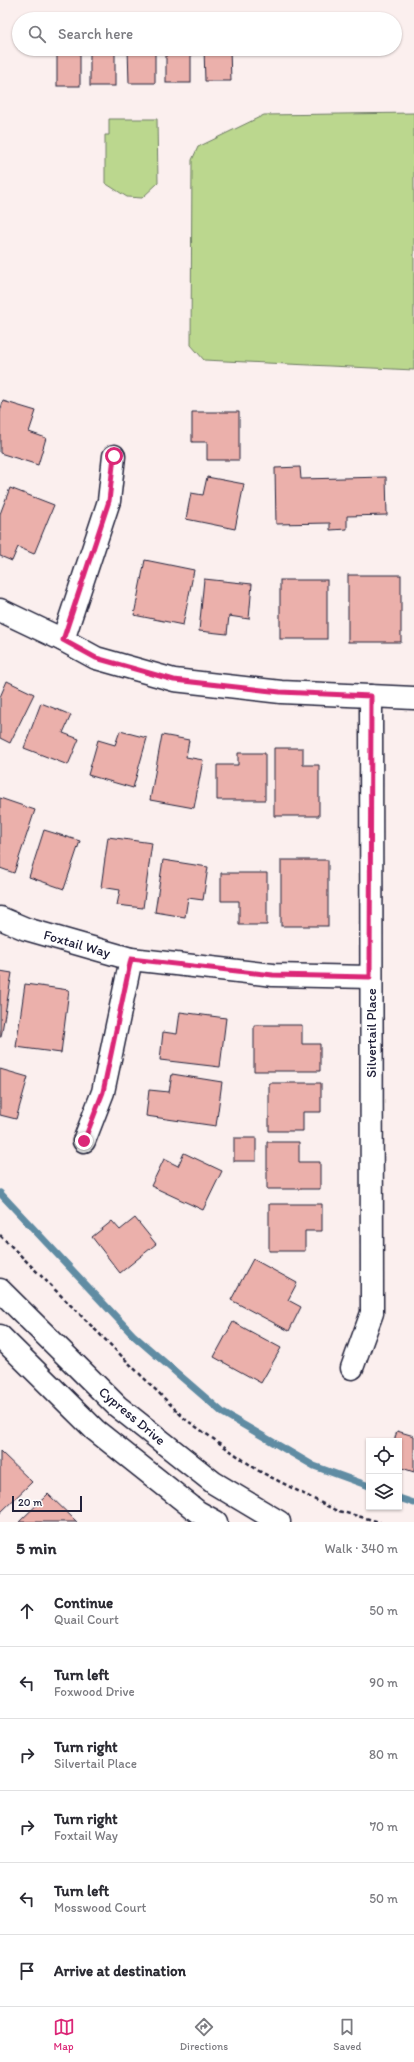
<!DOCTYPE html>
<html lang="en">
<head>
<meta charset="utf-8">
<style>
  :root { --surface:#fff; --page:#f7f7f7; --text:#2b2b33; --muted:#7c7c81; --line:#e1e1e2; --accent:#db2777 }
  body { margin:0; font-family:Itim,sans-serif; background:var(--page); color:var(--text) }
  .controls { position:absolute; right:12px; bottom:12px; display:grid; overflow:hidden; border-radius:0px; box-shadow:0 1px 3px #0004 }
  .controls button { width:36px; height:36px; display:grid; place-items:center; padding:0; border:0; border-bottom:1px solid var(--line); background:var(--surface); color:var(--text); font:20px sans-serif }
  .scale { position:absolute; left:12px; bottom:10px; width:70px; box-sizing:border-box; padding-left:4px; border:2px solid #22223b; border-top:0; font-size:11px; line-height:14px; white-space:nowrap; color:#22223b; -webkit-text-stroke:3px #fff; paint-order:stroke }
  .stop { position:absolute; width:12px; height:12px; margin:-9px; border:3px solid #db2777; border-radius:50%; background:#fff }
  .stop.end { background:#db2777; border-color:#fff; box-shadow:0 1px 4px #0008 }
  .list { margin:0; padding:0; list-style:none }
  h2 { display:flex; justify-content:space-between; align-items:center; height:52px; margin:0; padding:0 16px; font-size:17px }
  h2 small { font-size:13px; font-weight:400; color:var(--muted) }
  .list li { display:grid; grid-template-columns:26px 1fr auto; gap:12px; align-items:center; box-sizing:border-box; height:72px; padding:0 16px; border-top:1px solid var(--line) }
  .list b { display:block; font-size:15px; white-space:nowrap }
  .list p { margin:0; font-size:13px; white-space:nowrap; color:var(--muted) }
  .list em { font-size:13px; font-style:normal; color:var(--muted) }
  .icon { flex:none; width:22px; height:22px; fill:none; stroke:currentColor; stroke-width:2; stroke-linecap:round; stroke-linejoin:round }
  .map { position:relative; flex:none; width:414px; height:1522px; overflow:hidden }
  .search { position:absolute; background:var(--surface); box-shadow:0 1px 3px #0004; left:12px; right:12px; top:12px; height:44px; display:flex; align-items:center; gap:10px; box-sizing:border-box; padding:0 14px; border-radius:22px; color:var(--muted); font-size:15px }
  .sheet { height:484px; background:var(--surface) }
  nav { display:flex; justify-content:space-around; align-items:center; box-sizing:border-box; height:56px; border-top:1px solid var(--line); background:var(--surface); font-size:11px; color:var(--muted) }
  nav a { display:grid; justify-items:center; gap:2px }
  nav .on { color:var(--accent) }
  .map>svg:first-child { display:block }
</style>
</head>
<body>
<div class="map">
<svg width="414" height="1522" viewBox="0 0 414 1522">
  <rect width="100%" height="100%" fill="#fbefee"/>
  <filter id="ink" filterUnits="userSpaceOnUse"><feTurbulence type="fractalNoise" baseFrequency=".025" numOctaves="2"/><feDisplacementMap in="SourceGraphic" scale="8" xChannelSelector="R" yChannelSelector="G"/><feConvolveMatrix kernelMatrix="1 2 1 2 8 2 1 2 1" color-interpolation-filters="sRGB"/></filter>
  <g filter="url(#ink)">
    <g fill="#bbd78e" stroke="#6e7c64">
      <path d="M 414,113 L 414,370 L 204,360 L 191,345 L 192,160 L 198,147 L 264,115 Z"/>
      <path d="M 109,119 L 157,119 L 158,183 L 142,198 L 127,197 L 105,183 L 105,135 L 109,135 Z"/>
    </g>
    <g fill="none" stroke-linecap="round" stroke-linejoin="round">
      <g stroke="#608ca3" stroke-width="7">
        <path d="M 0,1193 L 133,1335 L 223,1413 L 314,1466 L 369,1486"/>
        <path d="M 399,1498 L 414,1503"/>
      </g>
    </g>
    <g fill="#ebb0ab" stroke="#22223b">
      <path d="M 229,15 L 229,19 L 203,19 L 203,16 Z"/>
      <rect x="166" y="17" width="25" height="2"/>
      <rect x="57" y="49" width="23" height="37"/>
      <rect x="90" y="49" width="25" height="37"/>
      <path d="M 128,49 L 155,49 L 155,83 L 129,83 Z"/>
      <rect x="166" y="49" width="25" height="34"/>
      <path d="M 204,49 L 230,49 L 231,81 L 205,81 Z"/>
      <path d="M 3,401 L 36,411 L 29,432 L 46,438 L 38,465 L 0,453 L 0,412 Z"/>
      <path d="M 192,412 L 239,412 L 239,460 L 207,460 L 207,442 L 192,442 Z"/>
      <path d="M 300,467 L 301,479 L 386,477 L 387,515 L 347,516 L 347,529 L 330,530 L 330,523 L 276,524 L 275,468 Z"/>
      <path d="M 207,477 L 244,484 L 235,529 L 186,519 L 191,493 L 203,495 Z"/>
      <path d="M 10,488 L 54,505 L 34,554 L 18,547 L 12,561 L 0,556 L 0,514 Z"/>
      <path d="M 145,560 L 194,570 L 183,625 L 134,615 Z"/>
      <rect x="348" y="575" width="53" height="67"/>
      <path d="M 204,579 L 252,584 L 249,619 L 229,616 L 227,634 L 199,631 Z"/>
      <rect x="280" y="580" width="47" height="59"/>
      <path d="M 7,681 L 34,694 L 10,743 L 0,738 L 0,697 Z"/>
      <path d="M 41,703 L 71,715 L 63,733 L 79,739 L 68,765 L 24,748 Z"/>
      <path d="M 120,731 L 147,738 L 133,788 L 88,775 L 98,740 L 115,745 Z"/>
      <path d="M 162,735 L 189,740 L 186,757 L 203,760 L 194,808 L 150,800 Z"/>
      <path d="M 274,748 L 303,748 L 303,765 L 319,765 L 319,816 L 274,816 Z"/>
      <path d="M 238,753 L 265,753 L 265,800 L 217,800 L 217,765 L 238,765 Z"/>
      <path d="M 0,798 L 35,810 L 14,873 L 0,868 Z"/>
      <path d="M 44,830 L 80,841 L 64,889 L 29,877 Z"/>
      <path d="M 108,837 L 152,843 L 143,908 L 117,905 L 120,890 L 101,887 Z"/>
      <path d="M 163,860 L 208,867 L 203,900 L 188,898 L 185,917 L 155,912 Z"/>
      <rect x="281" y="860" width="47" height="66"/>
      <path d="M 221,873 L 267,873 L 267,925 L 239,925 L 239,901 L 221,901 Z"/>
      <path d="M 0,971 L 12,973 L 1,1037 L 0,1037 Z"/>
      <path d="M 25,984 L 69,990 L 61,1053 L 16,1047 Z"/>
      <path d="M 180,1012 L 226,1018 L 220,1067 L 160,1060 L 163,1032 L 177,1034 Z"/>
      <path d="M 254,1025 L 302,1025 L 302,1044 L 320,1044 L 320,1071 L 254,1071 Z"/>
      <path d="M 0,1069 L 28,1077 L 16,1119 L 0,1115 Z"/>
      <path d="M 172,1074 L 222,1082 L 216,1126 L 146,1116 L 149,1090 L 169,1092 Z"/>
      <path d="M 269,1083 L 321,1083 L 321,1112 L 303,1112 L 303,1131 L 269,1131 Z"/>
      <rect x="234" y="1138" width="22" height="23"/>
      <path d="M 267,1142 L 299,1142 L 299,1162 L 320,1162 L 320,1189 L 267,1189 Z"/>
      <path d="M 184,1153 L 222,1171 L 203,1210 L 151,1186 L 164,1159 L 178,1166 Z"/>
      <path d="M 269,1204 L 322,1204 L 322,1231 L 305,1231 L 305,1251 L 269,1251 Z"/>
      <path d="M 135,1218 L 156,1244 L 120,1273 L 92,1237 L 112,1221 L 120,1230 Z"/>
      <path d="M 253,1259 L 297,1283 L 288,1300 L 301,1307 L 289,1331 L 231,1300 Z"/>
      <path d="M 233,1322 L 281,1348 L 261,1383 L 214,1357 Z"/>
      <path d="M 397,1431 L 414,1436 L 414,1472 L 399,1467 L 399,1441 L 394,1441 Z"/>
      <path d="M 0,1451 L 32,1482 L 0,1513 Z"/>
      <path d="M 48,1494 L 77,1522 L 19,1522 Z"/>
    </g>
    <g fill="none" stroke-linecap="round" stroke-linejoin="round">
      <g stroke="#22223b" stroke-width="25">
        <g id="minor">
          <path d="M 0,610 L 63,640 L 96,658 L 174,680 L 281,692 L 414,698"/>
          <path d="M 63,640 L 109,501 L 114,456"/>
          <path d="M 0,918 L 26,929 L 131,959 L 273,975 L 370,977"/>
          <path d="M 84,1141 L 103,1092 L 131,959"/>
          <path d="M 0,1290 L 117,1406 L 214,1483 L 279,1522"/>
          <path d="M 0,1336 L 95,1430 L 198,1512 L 216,1522"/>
          <path d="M 352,1368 L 372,1313 L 371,696"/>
        </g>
      </g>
      <path stroke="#22223b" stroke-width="2.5" stroke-dasharray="4 3" stroke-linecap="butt" d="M 0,1235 L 185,1419 L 259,1471 L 335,1510 L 380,1522"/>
      <use href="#minor" stroke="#fff" stroke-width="22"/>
    </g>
  </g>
  <g fill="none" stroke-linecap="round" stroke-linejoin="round" filter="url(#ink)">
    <path stroke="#db2777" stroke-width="5" d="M 84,1141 L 103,1092 L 131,959 L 273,975 L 370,977 L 371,696 L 280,692 L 174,680 L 96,658 L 63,640 L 109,501 L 114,456"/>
  </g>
  <g text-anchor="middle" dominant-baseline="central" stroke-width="3" stroke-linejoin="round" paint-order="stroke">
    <g font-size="14" fill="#22223b" stroke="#fff">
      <text transform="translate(77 944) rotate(16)">Foxtail Way</text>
      <text transform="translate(371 1033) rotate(-90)">Silvertail Place</text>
      <text transform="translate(132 1416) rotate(40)">Cypress Drive</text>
    </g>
  </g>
</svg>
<div class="controls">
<button><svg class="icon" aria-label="locate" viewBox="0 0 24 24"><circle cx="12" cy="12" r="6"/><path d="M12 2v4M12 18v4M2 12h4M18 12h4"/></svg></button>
<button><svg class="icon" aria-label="layers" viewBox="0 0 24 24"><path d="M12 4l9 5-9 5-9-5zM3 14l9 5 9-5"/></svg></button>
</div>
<div class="scale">20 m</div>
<div class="stop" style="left:114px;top:456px"></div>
<div class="stop end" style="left:84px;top:1141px"></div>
<div class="search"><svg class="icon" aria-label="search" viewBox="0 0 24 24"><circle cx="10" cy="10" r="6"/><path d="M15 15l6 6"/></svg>Search here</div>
</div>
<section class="sheet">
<h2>5 min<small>Walk · 340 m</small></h2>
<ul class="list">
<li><svg class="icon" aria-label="ahead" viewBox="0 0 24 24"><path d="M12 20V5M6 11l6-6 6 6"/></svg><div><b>Continue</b><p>Quail Court</p></div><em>50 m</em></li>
<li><svg class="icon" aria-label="left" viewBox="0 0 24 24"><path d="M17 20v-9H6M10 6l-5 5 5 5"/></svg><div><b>Turn left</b><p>Foxwood Drive</p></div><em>90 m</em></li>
<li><svg class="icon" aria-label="right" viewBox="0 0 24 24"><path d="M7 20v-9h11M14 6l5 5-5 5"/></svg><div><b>Turn right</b><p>Silvertail Place</p></div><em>80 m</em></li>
<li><svg class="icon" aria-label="right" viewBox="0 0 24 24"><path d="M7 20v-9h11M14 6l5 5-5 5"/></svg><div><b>Turn right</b><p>Foxtail Way</p></div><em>70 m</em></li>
<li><svg class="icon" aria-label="left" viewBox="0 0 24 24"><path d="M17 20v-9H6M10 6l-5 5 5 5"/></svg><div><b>Turn left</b><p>Mosswood Court</p></div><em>50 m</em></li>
<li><svg class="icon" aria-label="arrive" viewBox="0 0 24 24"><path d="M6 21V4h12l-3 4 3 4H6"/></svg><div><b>Arrive at destination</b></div></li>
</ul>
</section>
<nav>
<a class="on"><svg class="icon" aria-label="map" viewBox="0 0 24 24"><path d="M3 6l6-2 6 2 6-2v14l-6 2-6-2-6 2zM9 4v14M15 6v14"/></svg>Map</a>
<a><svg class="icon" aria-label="directions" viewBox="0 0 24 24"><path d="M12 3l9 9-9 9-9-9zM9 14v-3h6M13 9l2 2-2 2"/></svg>Directions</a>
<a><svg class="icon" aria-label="saved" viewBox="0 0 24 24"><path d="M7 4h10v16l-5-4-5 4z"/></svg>Saved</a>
</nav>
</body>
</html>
